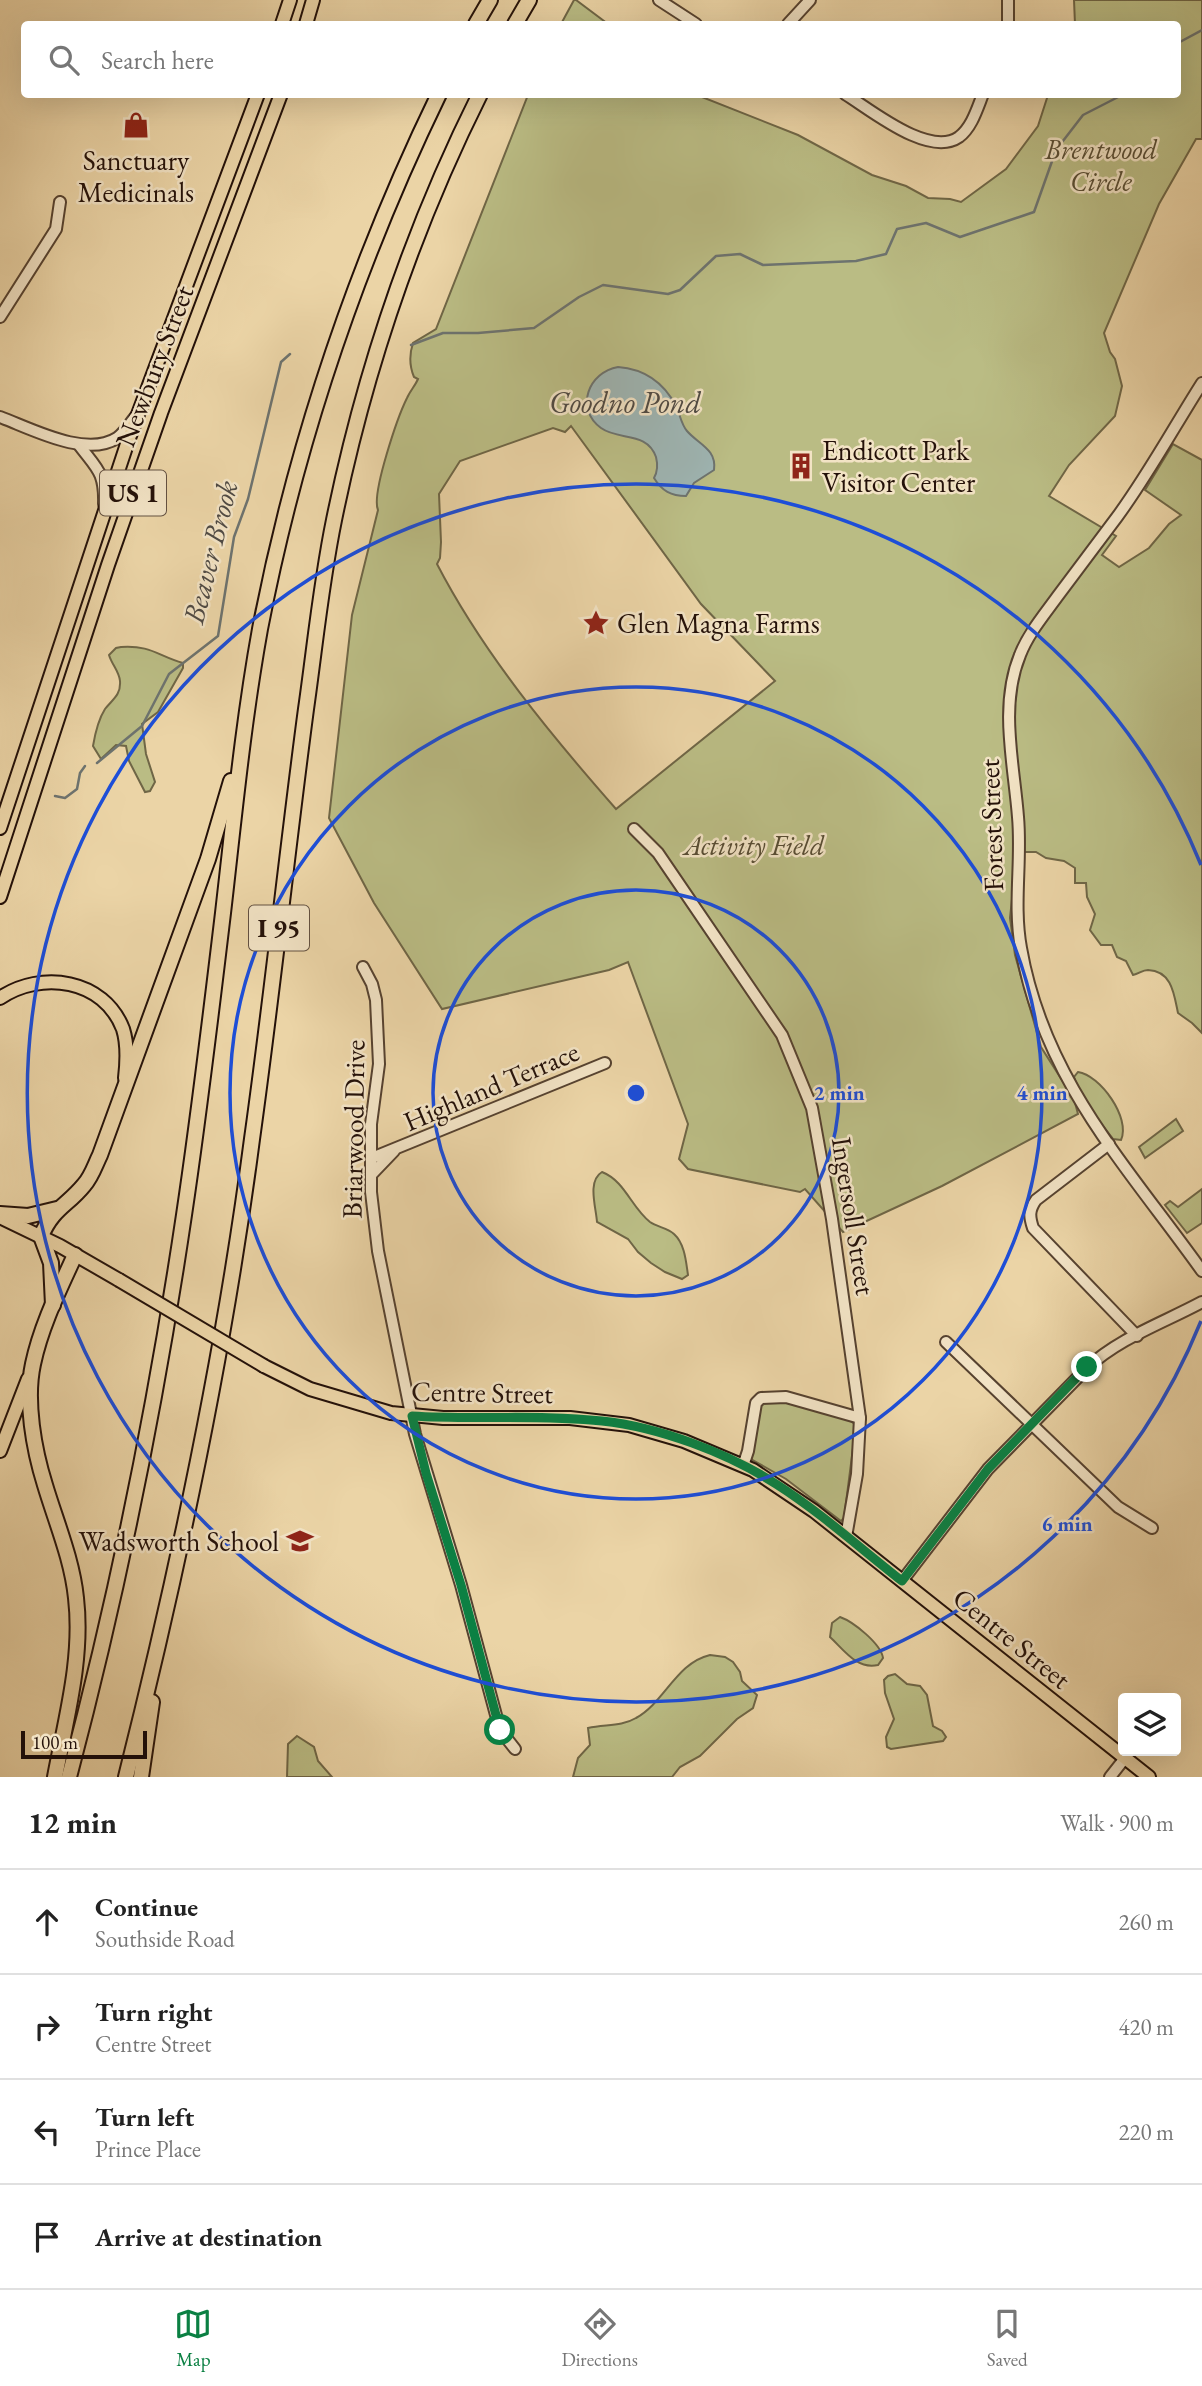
<!DOCTYPE html>
<html lang="en">
<head>
<meta charset="utf-8">
<style>
  :root { --surface:#fff; --page:#f2f2f2; --text:#222; --muted:#767676; --line:#e0e0e0; --accent:#0b8043 }
  body { margin:0; font-family:"EB Garamond",serif; background:var(--page); color:var(--text) }
  .controls { position:absolute; right:21px; bottom:21px; display:grid; overflow:hidden; border-radius:7px; box-shadow:0 7px 28px #0002 }
  .controls button { width:63px; height:63px; display:grid; place-items:center; padding:0; border:0; border-bottom:2px solid var(--line); background:var(--surface); color:var(--text); font:35px sans-serif }
  .scale { position:absolute; left:21px; bottom:18px; width:126px; box-sizing:border-box; padding-left:7px; border:4px solid #241109; border-top:0; font-size:19px; line-height:24px; white-space:nowrap; color:#241109; -webkit-text-stroke:5px #f2e3c5; paint-order:stroke }
  .stop { position:absolute; width:21px; height:21px; margin:-16px; border:5px solid #0b8043; border-radius:50%; background:#fff }
  .stop.end { background:#0b8043; border-color:#fff; box-shadow:0 2px 7px #0008 }
  .list { margin:0; padding:0; list-style:none }
  h2 { display:flex; justify-content:space-between; align-items:center; height:91px; margin:0; padding:0 28px; font-size:30px }
  h2 small { font-size:23px; font-weight:400; color:var(--muted) }
  .list li { display:grid; grid-template-columns:46px 1fr auto; gap:21px; align-items:center; box-sizing:border-box; height:105px; padding:0 28px; border-top:2px solid var(--line) }
  .list b { display:block; font-size:26px; white-space:nowrap }
  .list p { margin:0; font-size:23px; white-space:nowrap; color:var(--muted) }
  .list em { font-size:23px; font-style:normal; color:var(--muted) }
  .icon { flex:none; width:38px; height:38px; fill:none; stroke:currentColor; stroke-width:2; stroke-linecap:round; stroke-linejoin:round }
  .map { position:relative; flex:none; width:1202px; height:1777px; overflow:hidden }
  .search { position:absolute; background:var(--surface); box-shadow:0 7px 28px #0002; left:21px; right:21px; top:21px; height:77px; display:flex; align-items:center; gap:18px; box-sizing:border-box; padding:0 24px; border-radius:7px; color:var(--muted); font-size:26px }
  .sheet { height:511px; background:var(--surface) }
  nav { display:flex; justify-content:space-around; align-items:center; box-sizing:border-box; height:98px; border-top:2px solid var(--line); background:var(--surface); font-size:19px; color:var(--muted) }
  nav a { display:grid; justify-items:center; gap:4px }
  nav .on { color:var(--accent) }
  .map>svg:first-child { display:block }
</style>
</head>
<body>
<div class="map">
<svg width="1202" height="1777" viewBox="0 0 1202 1777">
  <rect width="100%" height="100%" fill="#ebd4a6"/>
  <filter id="stains"><feTurbulence type="fractalNoise" baseFrequency=".00286" numOctaves="4"/><feColorMatrix values="0 0 0 0 .2 0 0 0 0 .09 0 0 0 0 .02 0 0 0 .5 -.17"/></filter>
  <radialGradient id="worn" r=".72"><stop offset=".6" stop-color="#630" stop-opacity="0"/><stop offset="1" stop-color="#630" stop-opacity=".3"/></radialGradient>
  <g fill="#babc84" stroke="#6f6646" stroke-width="2" fill-rule="evenodd">
    <path d="M 574,0 L 576,0 L 608,24 L 561,24 Z"/>
    <path d="M 1074,0 L 1202,0 L 1202,139 L 1196,139 L 1159,204 L 1104,333 L 1110,352 L 1115,359 L 1122,386 L 1115,416 L 1069,465 L 1049,496 L 1116,536 L 1102,555 L 1119,567 L 1149,548 L 1169,524 L 1181,515 L 1145,490 L 1173,444 L 1202,460 L 1202,1033 L 1192,1023 L 1178,1013 C 1174,994 1172,971 1148,970 C 1142,970 1139,974 1133,975 L 1126,961 L 1117,957 L 1112,945 L 1101,945 L 1090,930 L 1095,914 L 1087,897 L 1086,883 L 1075,883 L 1075,868 L 1064,861 L 1046,858 L 1036,852 L 1017,852 L 1010,918 L 1015,955 L 1041,1047 L 1074,1099 L 1078,1114 L 942,1186 L 843,1232 L 805,1189 L 800,1192 L 688,1169 L 679,1159 L 688,1124 L 628,962 L 609,970 L 442,1009 L 374,903 L 329,818 L 352,615 L 378,510 C 371,494 398,416 407,398 C 410,391 415,386 418,379 L 414,377 C 409,365 409,355 413,343 L 436,329 L 528,95 L 697,95 L 798,135 L 872,175 L 906,186 L 928,198 L 950,199 L 961,202 L 1006,169 L 1038,126 L 1048,95 L 1178,94 L 1178,24 L 1075,24 ZM 571,426 L 701,604 L 775,681 L 616,809 C 551,735 483,653 437,564 L 440,558 L 441,542 L 439,494 L 460,461 L 553,428 L 565,432 Z"/>
    <path d="M 121,647 C 151,645 158,656 183,663 L 183,668 L 158,712 L 142,724 L 146,754 L 155,782 L 150,791 L 145,792 L 129,761 L 126,746 L 116,745 L 101,759 L 93,746 C 95,734 98,720 105,709 C 113,699 121,695 120,681 C 119,671 112,665 109,655 L 116,648 Z"/>
    <path d="M 1078,1072 C 1100,1075 1131,1118 1121,1140 L 1113,1139 C 1099,1121 1081,1099 1074,1077 Z"/>
    <path d="M 1176,1119 L 1183,1131 L 1145,1158 L 1139,1147 Z"/>
    <path d="M 602,1172 C 625,1181 631,1207 650,1222 C 657,1227 668,1228 674,1234 C 685,1244 686,1262 688,1275 L 682,1279 L 665,1272 L 651,1263 L 638,1252 L 628,1239 L 597,1222 C 596,1207 587,1181 602,1172 Z"/>
    <path d="M 1202,1189 L 1202,1223 L 1187,1233 L 1165,1205 L 1170,1201 L 1178,1207 Z"/>
    <path d="M 786,1400 L 848,1419 L 856,1425 L 844,1518 L 841,1521 L 786,1479 L 749,1458 L 761,1404 L 765,1401 Z"/>
    <path d="M 840,1617 C 854,1622 881,1644 883,1658 L 878,1665 C 857,1670 844,1650 830,1637 L 832,1623 Z"/>
    <path d="M 710,1655 L 725,1657 L 733,1662 L 740,1672 L 742,1681 L 757,1695 L 753,1708 L 737,1719 L 700,1756 L 680,1767 L 672,1777 L 573,1777 L 578,1758 L 590,1745 L 588,1728 C 605,1724 621,1727 636,1718 C 665,1702 676,1663 710,1655 Z"/>
    <path d="M 895,1674 L 907,1684 L 920,1686 L 927,1695 L 933,1726 L 942,1731 L 946,1737 L 943,1741 L 891,1749 L 887,1747 L 886,1737 L 894,1719 L 885,1693 L 884,1680 L 888,1676 Z"/>
    <path d="M 297,1736 L 314,1747 L 318,1761 L 332,1777 L 287,1777 L 288,1744 Z"/>
  </g>
  <path fill="#9eb5b3" stroke="#6d736f" stroke-width="2" d="M 618,367 C 644,369 664,383 676,406 C 680,414 681,424 687,431 C 698,444 717,449 714,470 L 694,483 L 686,496 C 671,496 662,491 654,478 C 658,471 658,465 656,457 C 647,431 619,441 601,428 C 574,408 589,372 618,367 Z"/>
  <g fill="none" stroke-linecap="round" stroke-linejoin="round">
    <g stroke="#6d736f" stroke-width="2.5">
      <path d="M 1178,43 L 1202,30"/>
      <path d="M 411,345 L 443,333 L 478,333 L 534,328 L 579,297 L 603,285 L 668,294 L 680,290 L 716,256 L 740,254 L 763,265 L 856,261 L 886,254 L 897,229 L 926,223 L 960,237 L 1034,212 L 1056,150 L 1083,115 L 1124,94"/>
      <path d="M 97,763 L 142,726 L 169,674 L 218,636 L 234,537 L 248,499 L 281,362 L 290,354"/>
      <path d="M 55,796 L 65,798 L 77,789 L 80,773 L 85,766"/>
    </g>
    <g stroke="#564230" stroke-width="14">
      <g id="minor">
        <path d="M 659,0 L 696,24"/>
        <path d="M 788,24 L 810,0"/>
        <path d="M 1008,24 L 1008,0"/>
        <path d="M 845,94 C 871,110 929,158 959,137 C 972,127 977,109 983,94"/>
        <path d="M 0,317 L 56,229 L 60,202"/>
        <path d="M 1202,383 C 1174,427 1148,475 1117,517 C 1097,544 1077,570 1057,597 C 1044,615 1028,634 1020,655 C 999,706 1014,764 1018,817 C 1022,861 1013,904 1021,948 C 1044,1080 1127,1166 1202,1271"/>
        <path d="M 0,417 C 32,429 86,458 117,438 C 124,433 130,424 135,417"/>
        <path d="M 79,445 C 97,469 105,472 104,504"/>
        <path d="M 634,829 L 658,853 L 782,1035 L 812,1108 L 832,1219 L 860,1418 L 857,1474 L 846,1537"/>
        <path d="M 363,967 L 372,984 L 376,1000 L 379,1064 L 371,1124 L 371,1192 L 378,1251 L 415,1434 L 461,1585 L 500,1730 L 515,1749"/>
        <path d="M 1109,1144 L 1036,1200 C 1029,1210 1029,1216 1033,1228 L 1137,1336"/>
        <path d="M 372,1158 L 605,1063"/>
        <path d="M 371,1175 L 394,1151"/>
        <path d="M 946,1342 L 1118,1507 L 1152,1528"/>
        <path d="M 743,1466 L 748,1451 L 756,1403 L 761,1398 L 786,1397 L 860,1418"/>
        <path d="M 902,1581 L 988,1469 L 1087,1368 C 1119,1338 1163,1323 1202,1302"/>
        <path d="M 1110,1777 L 1125,1758"/>
      </g>
    </g>
    <g stroke="#241109" stroke-width="16">
      <g id="major">
        <path d="M 282,24 L 290,0"/>
        <path d="M 306,24 L 313,0"/>
        <path d="M 0,828 L 128,441 L 258,94"/>
        <path d="M 0,897 L 108,565 L 161,413 L 281,94"/>
        <path d="M 0,998 C 41,970 104,979 123,1029 C 128,1045 127,1061 125,1078"/>
        <path d="M 0,1217 L 60,1246 L 119,1280"/>
        <path d="M 264,1366 L 310,1389 L 391,1413 L 443,1418 L 570,1418 L 629,1425 L 684,1441 L 753,1470 L 814,1511 L 1149,1777"/>
        <path d="M 0,1451 L 28,1379"/>
      </g>
    </g>
    <g stroke="#241109" stroke-width="18">
      <g id="highway">
        <path d="M 476,24 L 490,0"/>
        <path d="M 515,24 L 529,0"/>
        <path d="M 0,1214 L 28,1216 L 57,1209"/>
        <path d="M 53,1305 L 51,1263 L 41,1236 C 53,1208 67,1206 84,1185 C 92,1176 95,1165 100,1155 L 208,859 L 231,781"/>
        <path d="M 55,1777 C 66,1718 83,1658 76,1598 C 72,1559 56,1522 45,1485 C 34,1450 25,1401 33,1364 C 41,1326 59,1290 75,1255"/>
        <path d="M 69,1777 C 118,1592 156,1404 184,1215 C 199,1115 211,1014 223,913 C 234,818 243,723 260,629 C 296,443 356,265 439,94"/>
        <path d="M 126,1777 C 179,1566 224,1355 252,1139 C 272,996 287,852 306,709 C 315,646 321,583 334,520 C 364,373 413,228 480,94"/>
        <path d="M 141,1777 L 152,1702"/>
      </g>
    </g>
    <use href="#minor" stroke="#f2e3c5" stroke-width="10"/>
    <use href="#major" stroke="#ebd4a6" stroke-width="12"/>
    <use href="#highway" stroke="#ebd4a6" stroke-width="14"/>
    <g stroke="#241109" stroke-width="16" stroke-linecap="butt">
      <path id="major-bridge" d="M 119,1280 L 264,1366"/>
    </g>
    <use href="#major-bridge" stroke="#ebd4a6" stroke-width="12"/>
  </g>
  <g fill="none" stroke-linecap="round" stroke-linejoin="round">
    <path stroke="#0b8043" stroke-width="9" d="M 500,1730 L 461,1585 L 426,1473 L 412,1416 C 475,1420 539,1414 602,1421 C 659,1427 728,1453 776,1484 C 820,1512 860,1548 902,1581 L 988,1469 L 1087,1367"/>
  </g>
  <g fill="none" stroke="#1d4ed8" stroke-width="3.5">
    <circle cx="636" cy="1093" r="203"/>
    <circle cx="636" cy="1093" r="406"/>
    <path d="M1201 1321A609 609 0 1 1 1201 865"/>
  </g>
  <defs>
    <g id="shop-bare" transform="scale(2.1)"><path d="M-5-2.5h2.3a2.7 3.5 0 0 1 5.4 0H5L5.5 6h-11ZM-1.5-2.5h3a1.5 2.3 0 0 0-3 0Z" fill="#8f2418" stroke="#f2e3c5" stroke-width="2.5" paint-order="stroke"/></g>
    <g id="building-bare" transform="scale(2.1)"><path d="M-4-6H4V6H1V3H-1V6H-4ZM-2.5-4.3h1.7v1.8h-1.7ZM.8-4.3h1.7v1.8H.8ZM-2.5-1h1.7V.8h-1.7ZM.8-1h1.7V.8H.8Z" fill="#8f2418" stroke="#f2e3c5" stroke-width="2.5" paint-order="stroke"/></g>
    <g id="sight-bare" transform="scale(2.1)"><path d="M0-6L1.8-2.2L6-1.7L2.9 1.2L3.7 5.4L0 3.3L-3.7 5.4L-2.9 1.2L-6-1.7L-1.8-2.2Z" fill="#8f2418" stroke="#f2e3c5" stroke-width="2.5" paint-order="stroke"/></g>
    <g id="school-bare" transform="scale(2.1)"><path d="M0-5L7-2L0 1L-7-2ZM-4 1L0 2.5L4 1V4Q0 6-4 4Z" fill="#8f2418" stroke="#f2e3c5" stroke-width="2.5" paint-order="stroke"/></g>
  </defs>
  <g fill-rule="evenodd">
    <use href="#shop-bare" x="136" y="125"/>
    <use href="#building-bare" x="801" y="466"/>
    <use href="#sight-bare" x="596" y="623"/>
    <use href="#school-bare" x="300" y="1541"/>
  </g>
  <g text-anchor="middle" dominant-baseline="central" stroke-width="5" stroke-linejoin="round" paint-order="stroke">
    <g fill="#f2e3c5" stroke="#625041" stroke-width="2">
      <rect x="100" y="470.5" width="66" height="45" rx="5"/>
      <rect x="249" y="905.5" width="60" height="45" rx="5"/>
    </g>
    <g font-size="26" font-weight="bold" fill="#241109">
      <text x="133" y="493">US 1</text>
      <text x="279" y="928">I 95</text>
    </g>
    <g font-size="28" font-style="italic" fill="#584d34" stroke="#f2e3c5">
      <text x="1101" y="149">Brentwood<tspan x="1101" dy="32">Circle</tspan></text>
      <text x="754" y="845">Activity Field</text>
    </g>
    <g font-size="28" fill="#241109" stroke="#f2e3c5" text-anchor="start">
      <text x="136" y="160" text-anchor="middle">Sanctuary<tspan x="136" dy="32">Medicinals</tspan></text>
      <text x="822" y="450">Endicott Park<tspan x="822" dy="32">Visitor Center</tspan></text>
      <text x="617" y="623">Glen Magna Farms</text>
      <text x="279" y="1541" text-anchor="end">Wadsworth School</text>
    </g>
    <g font-size="28" fill="#241109" stroke="#f2e3c5">
      <text transform="translate(154 366) rotate(-69)">Newbury Street</text>
      <text transform="translate(991 825) rotate(-92)">Forest Street</text>
      <text transform="translate(491 1086) rotate(-23)">Highland Terrace</text>
      <text transform="translate(353 1129) rotate(-89)">Briarwood Drive</text>
      <text transform="translate(854 1216) rotate(81)">Ingersoll Street</text>
      <text transform="translate(482 1392) rotate(1)">Centre Street</text>
      <text transform="translate(1012 1638) rotate(39)">Centre Street</text>
    </g>
    <g font-size="30" font-style="italic" fill="#4f4a44" stroke="#f2e3c5">
      <text x="625" y="402">Goodno Pond</text>
      <text transform="translate(210 552) rotate(-76)">Beaver Brook</text>
    </g>
  </g>
  <circle cx="636" cy="1093" r="10" fill="#1d4ed8" stroke="#f2e3c5" stroke-width="3.5"/>
  <g font-size="21" text-anchor="middle" font-weight="bold" fill="#1d4ed8" stroke="#f2e3c5" stroke-width="5" stroke-linejoin="round" paint-order="stroke">
    <text x="839" y="1100">2 min</text>
    <text x="1042" y="1100">4 min</text>
    <text x="1067" y="1531">6 min</text>
  </g>
  <rect width="100%" height="100%" filter="url(#stains)"/>
  <rect width="100%" height="100%" fill="url(#worn)"/>
</svg>
<div class="controls">
<button><svg class="icon" aria-label="layers" viewBox="0 0 24 24"><path d="M12 4l9 5-9 5-9-5zM3 14l9 5 9-5"/></svg></button>
</div>
<div class="scale">100 m</div>
<div class="stop" style="left:500px;top:1730px"></div>
<div class="stop end" style="left:1087px;top:1367px"></div>
<div class="search"><svg class="icon" aria-label="search" viewBox="0 0 24 24"><circle cx="10" cy="10" r="6"/><path d="M15 15l6 6"/></svg>Search here</div>
</div>
<section class="sheet">
<h2>12 min<small>Walk · 900 m</small></h2>
<ul class="list">
<li><svg class="icon" aria-label="ahead" viewBox="0 0 24 24"><path d="M12 20V5M6 11l6-6 6 6"/></svg><div><b>Continue</b><p>Southside Road</p></div><em>260 m</em></li>
<li><svg class="icon" aria-label="right" viewBox="0 0 24 24"><path d="M7 20v-9h11M14 6l5 5-5 5"/></svg><div><b>Turn right</b><p>Centre Street</p></div><em>420 m</em></li>
<li><svg class="icon" aria-label="left" viewBox="0 0 24 24"><path d="M17 20v-9H6M10 6l-5 5 5 5"/></svg><div><b>Turn left</b><p>Prince Place</p></div><em>220 m</em></li>
<li><svg class="icon" aria-label="arrive" viewBox="0 0 24 24"><path d="M6 21V4h12l-3 4 3 4H6"/></svg><div><b>Arrive at destination</b></div></li>
</ul>
</section>
<nav>
<a class="on"><svg class="icon" aria-label="map" viewBox="0 0 24 24"><path d="M3 6l6-2 6 2 6-2v14l-6 2-6-2-6 2zM9 4v14M15 6v14"/></svg>Map</a>
<a><svg class="icon" aria-label="directions" viewBox="0 0 24 24"><path d="M12 3l9 9-9 9-9-9zM9 14v-3h6M13 9l2 2-2 2"/></svg>Directions</a>
<a><svg class="icon" aria-label="saved" viewBox="0 0 24 24"><path d="M7 4h10v16l-5-4-5 4z"/></svg>Saved</a>
</nav>
</body>
</html>
